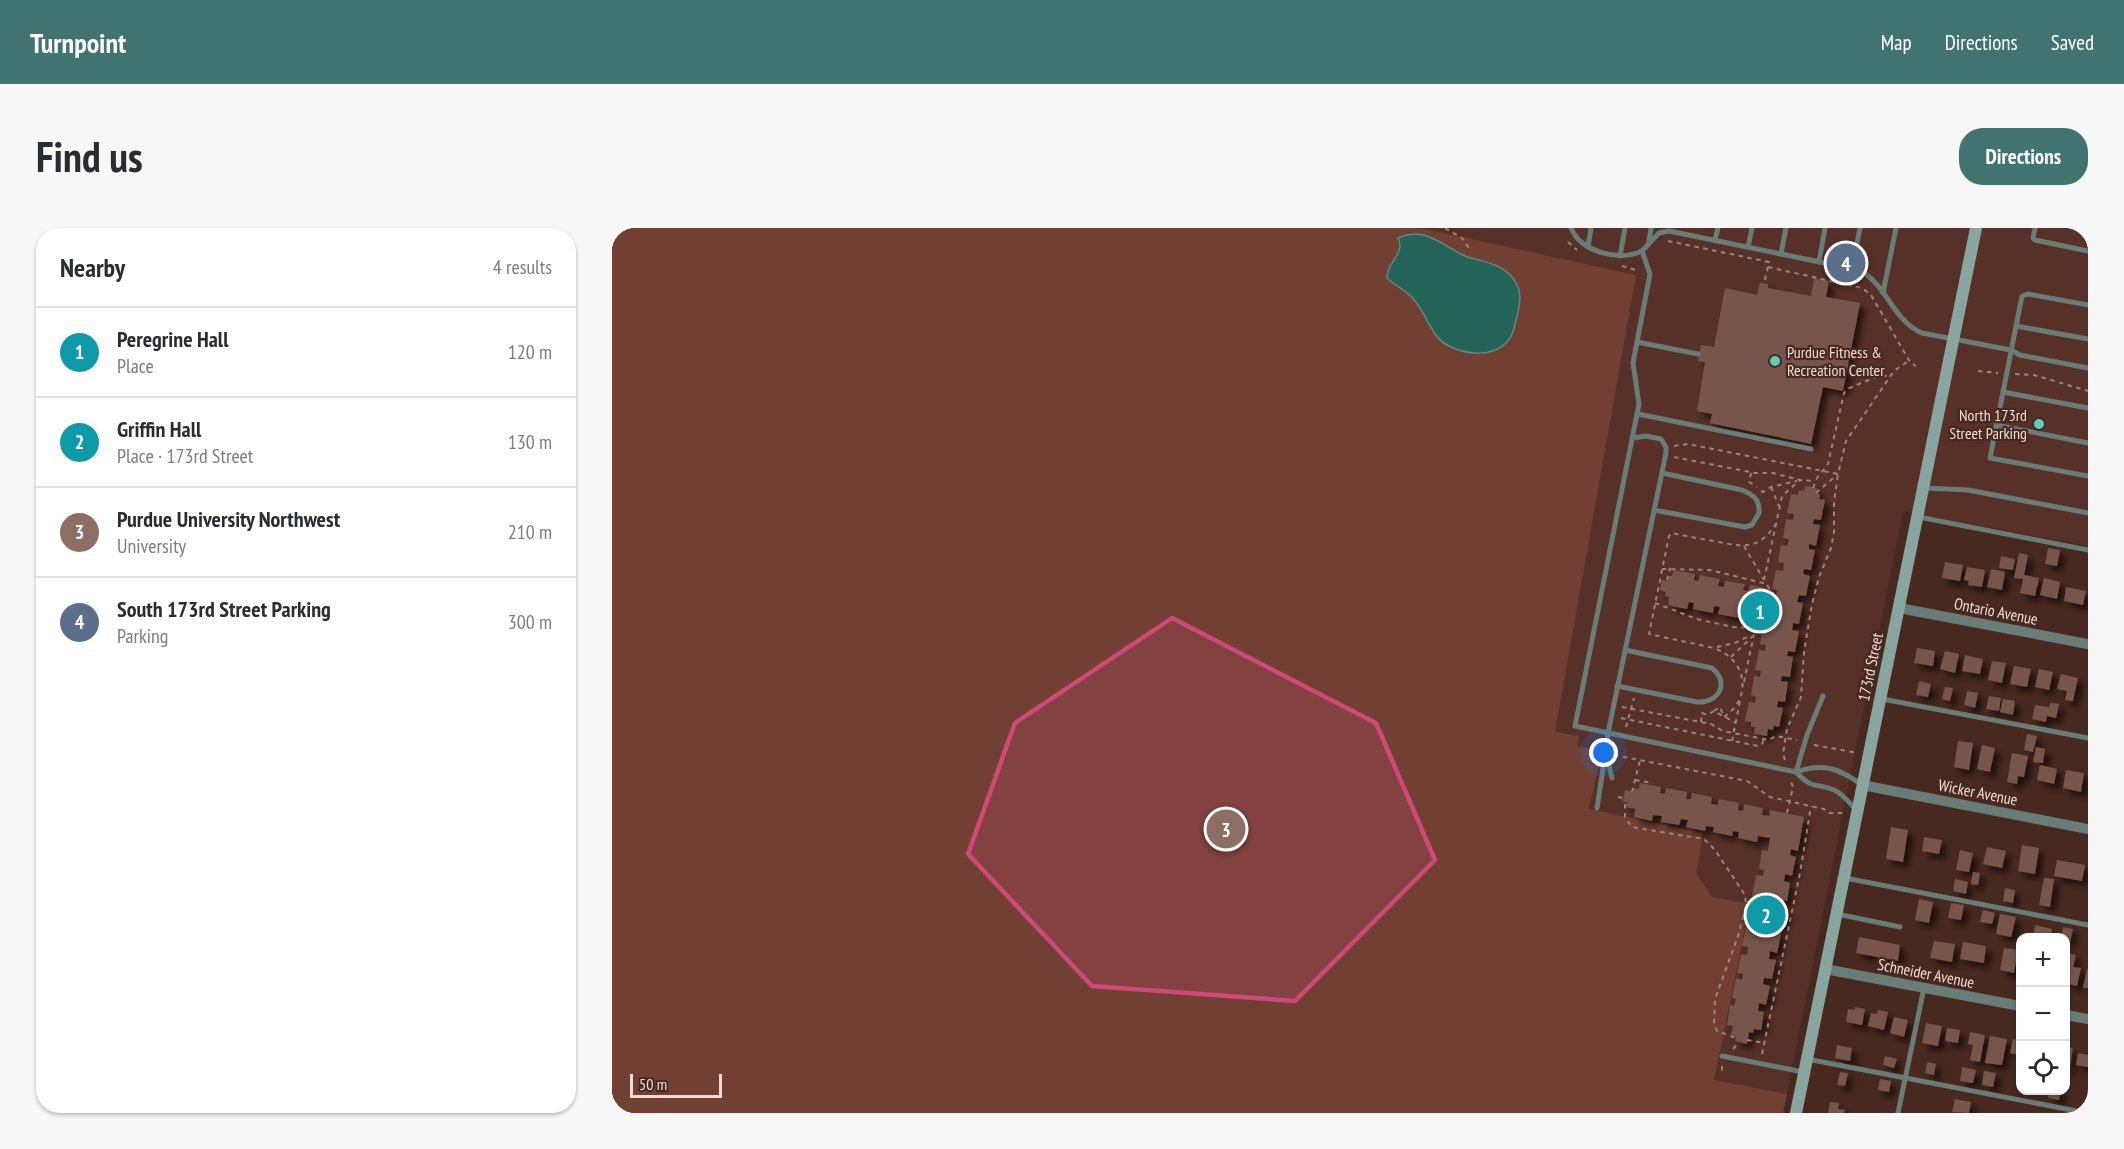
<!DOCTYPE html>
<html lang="en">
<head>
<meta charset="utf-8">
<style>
  :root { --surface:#fff; --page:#f7f7f7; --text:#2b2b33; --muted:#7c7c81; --line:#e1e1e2; --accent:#417470 }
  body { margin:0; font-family:"PT Sans Narrow",sans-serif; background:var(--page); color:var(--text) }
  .controls { position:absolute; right:18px; bottom:18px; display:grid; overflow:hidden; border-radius:12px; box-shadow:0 2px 4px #0004 }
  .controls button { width:54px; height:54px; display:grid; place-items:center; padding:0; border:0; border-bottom:2px solid var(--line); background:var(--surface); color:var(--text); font:30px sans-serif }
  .scale { position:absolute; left:18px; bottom:15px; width:92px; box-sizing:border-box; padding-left:6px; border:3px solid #f0dbd5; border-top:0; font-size:16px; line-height:21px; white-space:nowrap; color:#f0dbd5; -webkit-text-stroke:4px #482920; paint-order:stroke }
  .you { position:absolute; left:992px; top:525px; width:21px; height:21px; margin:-15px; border:4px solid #fff; border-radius:50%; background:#1a73e8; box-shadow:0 0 0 9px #1a73e833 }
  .badge { display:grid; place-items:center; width:39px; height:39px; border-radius:50%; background:var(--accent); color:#fff; font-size:20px; font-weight:700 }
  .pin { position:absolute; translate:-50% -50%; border:3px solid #fff; box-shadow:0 2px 6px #0006 }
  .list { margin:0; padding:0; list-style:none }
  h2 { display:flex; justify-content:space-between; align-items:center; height:78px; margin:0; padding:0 24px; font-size:26px }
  h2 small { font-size:20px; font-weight:400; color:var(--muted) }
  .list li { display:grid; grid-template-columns:39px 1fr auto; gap:18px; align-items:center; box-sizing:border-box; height:90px; padding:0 24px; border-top:2px solid var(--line) }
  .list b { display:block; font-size:22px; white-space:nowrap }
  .list p { margin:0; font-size:20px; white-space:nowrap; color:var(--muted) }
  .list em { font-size:20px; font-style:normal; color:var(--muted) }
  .icon { flex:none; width:33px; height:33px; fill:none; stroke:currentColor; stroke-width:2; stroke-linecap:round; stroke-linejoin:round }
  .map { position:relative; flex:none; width:1476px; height:885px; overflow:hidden; border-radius:24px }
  header { display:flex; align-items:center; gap:36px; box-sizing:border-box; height:84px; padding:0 30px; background:var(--accent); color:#fff }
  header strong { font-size:28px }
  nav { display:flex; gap:33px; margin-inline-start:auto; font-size:21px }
  .intro { display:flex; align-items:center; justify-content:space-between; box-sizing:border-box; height:144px; padding:0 36px }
  h1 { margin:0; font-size:42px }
  .button { padding:15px 27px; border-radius:24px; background:var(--accent); color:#fff; font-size:21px; font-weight:700 }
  main { display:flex; gap:36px; padding:0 36px }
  aside { flex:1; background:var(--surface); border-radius:24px; box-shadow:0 2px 4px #0004 }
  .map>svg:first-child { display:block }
</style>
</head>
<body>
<header>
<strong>Turnpoint</strong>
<nav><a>Map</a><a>Directions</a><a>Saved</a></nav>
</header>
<div class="intro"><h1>Find us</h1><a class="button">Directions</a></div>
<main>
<aside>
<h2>Nearby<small>4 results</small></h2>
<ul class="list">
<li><span class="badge" style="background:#0f9aa8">1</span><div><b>Peregrine Hall</b><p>Place</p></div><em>120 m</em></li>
<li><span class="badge" style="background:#0f9aa8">2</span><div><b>Griffin Hall</b><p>Place · 173rd Street</p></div><em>130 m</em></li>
<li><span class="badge" style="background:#8d6e63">3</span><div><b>Purdue University Northwest</b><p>University</p></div><em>210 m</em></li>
<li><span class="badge" style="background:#5c6f8a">4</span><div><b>South 173rd Street Parking</b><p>Parking</p></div><em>300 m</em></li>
</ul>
</aside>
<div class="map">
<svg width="1476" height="885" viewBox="0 0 1476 885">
  <defs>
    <filter id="shadow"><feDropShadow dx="5.5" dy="5.5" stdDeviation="3" flood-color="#0009"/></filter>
  </defs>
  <rect width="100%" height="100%" fill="#482920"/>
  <path fill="#573127" d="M 0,0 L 1476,0 L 1476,318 L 1291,283 L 1171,885 L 0,885 Z"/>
  <path fill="#714032" d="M 0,0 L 808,0 L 1024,47 L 943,504 L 967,508 L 965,518 L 990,523 L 977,581 L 1091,605 L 1084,645 L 1100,669 L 1138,676 L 1102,852 L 1175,866 L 1171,885 L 0,885 Z"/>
  <path fill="#236358" stroke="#60877e" stroke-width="1.5" d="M 805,6 C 821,7 836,20 851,27 C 867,34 886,33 900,49 C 910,61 909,74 905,88 C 903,95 902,104 898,110 C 884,130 855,128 835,117 C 820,109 814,86 803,73 C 796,63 783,58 775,50 C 774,35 794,25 786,10 L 794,7 Z"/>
  <g fill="#78554b" filter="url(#shadow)">
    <path d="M 1202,50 L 1217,53 L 1214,69 L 1248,75 L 1231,163 L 1211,159 L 1199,216 L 1098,195 L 1100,186 L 1085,183 L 1093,134 L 1086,133 L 1089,117 L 1102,119 L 1113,60 L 1145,67 L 1148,55 L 1156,56 L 1156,60 L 1199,68 Z"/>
    <path d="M 1193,258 L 1205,260 L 1204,265 L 1208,266 L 1207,271 L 1213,272 L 1209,292 L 1202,291 L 1201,296 L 1208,297 L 1204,318 L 1197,316 L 1197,321 L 1203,322 L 1199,342 L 1192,341 L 1191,346 L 1198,348 L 1194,368 L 1187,367 L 1185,374 L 1191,375 L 1187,396 L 1181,395 L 1180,402 L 1187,403 L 1183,424 L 1176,423 L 1175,428 L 1181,429 L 1178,449 L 1170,448 L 1169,453 L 1176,454 L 1173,474 L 1166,473 L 1165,479 L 1171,480 L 1167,499 L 1162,498 L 1161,502 L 1156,501 L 1155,508 L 1142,506 L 1143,499 L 1139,499 L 1139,494 L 1133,493 L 1137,474 L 1143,475 L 1144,469 L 1139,467 L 1142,448 L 1148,449 L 1149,443 L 1143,442 L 1147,422 L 1153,423 L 1154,417 L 1148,416 L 1152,396 L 1159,398 L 1160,390 L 1153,389 L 1151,395 L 1131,391 L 1133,384 L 1128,384 L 1127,390 L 1106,386 L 1108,379 L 1102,378 L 1101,385 L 1081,381 L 1082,375 L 1077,374 L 1075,381 L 1056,377 L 1057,369 L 1053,368 L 1054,364 L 1048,362 L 1050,352 L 1056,353 L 1057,348 L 1060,348 L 1062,342 L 1083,346 L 1082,352 L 1086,353 L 1088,347 L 1108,351 L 1106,358 L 1112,359 L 1113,353 L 1133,356 L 1131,362 L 1136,363 L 1138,357 L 1159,361 L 1157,368 L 1164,369 L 1165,362 L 1160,361 L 1164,342 L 1171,343 L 1172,335 L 1166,334 L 1169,317 L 1175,318 L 1177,311 L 1171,310 L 1174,291 L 1181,292 L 1182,286 L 1175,285 L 1179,266 L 1186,267 L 1187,262 L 1192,263 Z"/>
    <path d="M 1436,320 L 1448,322 L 1445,338 L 1433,336 Z"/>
    <path d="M 1407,325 L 1416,327 L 1412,347 L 1427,350 L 1423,368 L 1408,365 L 1411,351 L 1402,350 Z"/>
    <path d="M 1389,328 L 1403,331 L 1401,342 L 1387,340 Z"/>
    <path d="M 1333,334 L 1351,337 L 1348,353 L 1330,350 Z"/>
    <path d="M 1355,339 L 1373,342 L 1370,359 L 1356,357 L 1357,353 L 1352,352 Z"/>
    <path d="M 1379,341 L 1393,344 L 1390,362 L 1375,359 Z"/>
    <path d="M 1432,350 L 1448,354 L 1445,371 L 1428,367 Z"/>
    <path d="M 1454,359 L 1474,363 L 1471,377 L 1452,373 Z"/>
    <path d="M 1305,420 L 1323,423 L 1321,438 L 1302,435 Z"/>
    <path d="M 1333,423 L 1347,426 L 1343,445 L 1328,441 Z"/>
    <path d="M 1353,427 L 1371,431 L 1368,446 L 1350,443 Z"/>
    <path d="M 1380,433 L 1394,435 L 1390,455 L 1376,452 Z"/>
    <path d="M 1402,438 L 1419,441 L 1415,459 L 1398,456 Z"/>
    <path d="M 1427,441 L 1441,444 L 1437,462 L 1423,459 Z"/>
    <path d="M 1449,446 L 1466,450 L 1461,473 L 1453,472 L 1455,463 L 1445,461 Z"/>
    <path d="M 1307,453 L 1319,456 L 1316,469 L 1304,467 Z"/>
    <path d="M 1333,459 L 1341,460 L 1338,473 L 1330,471 Z"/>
    <path d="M 1355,463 L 1366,465 L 1363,480 L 1352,477 Z"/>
    <path d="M 1377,468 L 1389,470 L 1387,483 L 1374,481 Z"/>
    <path d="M 1391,471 L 1403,473 L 1401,487 L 1388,484 Z"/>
    <path d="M 1438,475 L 1447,476 L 1444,490 L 1435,488 L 1434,494 L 1420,491 L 1423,477 L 1437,479 Z"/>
    <path d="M 1415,506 L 1425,508 L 1421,524 L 1412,522 Z"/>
    <path d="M 1346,513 L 1361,515 L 1357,542 L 1342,539 Z"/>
    <path d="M 1370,517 L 1383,520 L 1378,544 L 1365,541 Z"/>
    <path d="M 1424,519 L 1433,521 L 1431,535 L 1421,534 Z"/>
    <path d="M 1400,525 L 1416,528 L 1412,549 L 1406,548 L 1405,556 L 1395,554 Z"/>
    <path d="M 1428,537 L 1445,541 L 1442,556 L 1425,552 Z"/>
    <path d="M 1454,542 L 1472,545 L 1469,564 L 1451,560 Z"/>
    <path d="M 1028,555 L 1049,559 L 1048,565 L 1053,566 L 1054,560 L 1075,564 L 1074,571 L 1079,571 L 1080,565 L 1100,569 L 1099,576 L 1106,577 L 1107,571 L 1127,575 L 1126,582 L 1131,583 L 1132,576 L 1151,580 L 1150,587 L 1157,588 L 1158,582 L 1192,589 L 1186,623 L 1179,621 L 1178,627 L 1184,629 L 1180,648 L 1173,646 L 1172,653 L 1178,655 L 1175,673 L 1168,672 L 1167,679 L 1174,681 L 1170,700 L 1163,699 L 1162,704 L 1169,706 L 1165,725 L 1158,723 L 1157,731 L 1164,732 L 1160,751 L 1152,750 L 1151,756 L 1158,758 L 1154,777 L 1147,775 L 1146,783 L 1152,784 L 1149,802 L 1142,801 L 1141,805 L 1137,804 L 1135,816 L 1123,813 L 1124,808 L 1119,807 L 1121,798 L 1115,797 L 1118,777 L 1122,778 L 1124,771 L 1120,770 L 1124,750 L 1130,752 L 1131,746 L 1125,745 L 1129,726 L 1135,727 L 1136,719 L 1130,718 L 1134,699 L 1140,700 L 1141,695 L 1135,694 L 1139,673 L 1143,674 L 1144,668 L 1140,668 L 1144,647 L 1151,648 L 1152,642 L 1147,641 L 1150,622 L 1156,623 L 1158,610 L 1146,608 L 1145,614 L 1126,610 L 1127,604 L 1121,603 L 1120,608 L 1101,604 L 1102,599 L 1094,598 L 1093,603 L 1074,599 L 1076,592 L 1069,591 L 1067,597 L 1049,594 L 1050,588 L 1041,587 L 1040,593 L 1022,589 L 1023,581 L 1014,579 L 1015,574 L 1011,574 L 1013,562 L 1022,564 L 1022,560 L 1027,561 Z"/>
    <path d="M 1279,599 L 1296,602 L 1291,634 L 1274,631 Z"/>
    <path d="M 1312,609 L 1330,612 L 1327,626 L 1310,623 Z"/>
    <path d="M 1410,617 L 1427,620 L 1423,646 L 1406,643 Z"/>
    <path d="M 1375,619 L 1394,623 L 1390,640 L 1371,636 Z"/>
    <path d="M 1348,622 L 1361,625 L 1357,644 L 1344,642 Z"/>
    <path d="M 1445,632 L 1473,637 L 1470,653 L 1442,648 Z"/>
    <path d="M 1361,644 L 1368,645 L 1366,657 L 1359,656 Z"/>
    <path d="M 1432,650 L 1442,651 L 1438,679 L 1427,677 Z"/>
    <path d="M 1343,651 L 1356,654 L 1354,666 L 1341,663 Z"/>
    <path d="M 1393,660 L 1403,662 L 1401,675 L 1391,673 Z"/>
    <path d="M 1307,671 L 1321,674 L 1317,695 L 1303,692 Z"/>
    <path d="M 1339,675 L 1352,677 L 1349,692 L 1336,690 Z"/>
    <path d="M 1371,682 L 1383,685 L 1380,696 L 1368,694 Z"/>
    <path d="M 1388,686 L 1404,689 L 1399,709 L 1384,706 Z"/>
    <path d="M 1423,697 L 1440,701 L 1438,710 L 1421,710 Z"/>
    <path d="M 1451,699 L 1461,701 L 1458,714 L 1454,713 L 1454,710 L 1449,710 Z"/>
    <path d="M 1247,709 L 1288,717 L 1286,733 L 1244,725 Z"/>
    <path d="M 1322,713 L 1343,716 L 1340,734 L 1318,730 Z"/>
    <path d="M 1351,714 L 1374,718 L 1372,735 L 1348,731 Z"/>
    <path d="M 1392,720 L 1406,722 L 1402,745 L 1388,742 Z"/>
    <path d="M 1454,725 L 1464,727 L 1461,739 L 1469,740 L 1465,758 L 1454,755 Z"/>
    <path d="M 1475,741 L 1476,741 L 1476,760 L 1471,760 Z"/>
    <path d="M 1243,779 L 1253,781 L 1250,797 L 1234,794 L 1236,781 L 1243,782 Z"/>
    <path d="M 1266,782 L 1276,784 L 1272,802 L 1256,798 L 1259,785 L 1265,786 Z"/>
    <path d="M 1282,789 L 1296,792 L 1292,809 L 1278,805 Z"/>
    <path d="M 1314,795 L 1330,798 L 1326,818 L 1310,815 Z"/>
    <path d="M 1335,800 L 1348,802 L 1346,815 L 1333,813 Z"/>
    <path d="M 1358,804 L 1373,807 L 1368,834 L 1358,832 L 1361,817 L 1356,816 Z"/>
    <path d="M 1378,808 L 1395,811 L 1390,837 L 1373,835 Z"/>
    <path d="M 1401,811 L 1408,812 L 1408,836 L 1406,835 L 1407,827 L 1398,825 Z"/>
    <path d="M 1225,817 L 1240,820 L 1238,833 L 1223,830 Z"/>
    <path d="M 1454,819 L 1461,820 L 1457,844 L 1454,843 Z"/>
    <path d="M 1466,825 L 1476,827 L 1476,839 L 1464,837 Z"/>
    <path d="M 1273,828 L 1285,831 L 1282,840 L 1271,837 Z"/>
    <path d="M 1315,834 L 1324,836 L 1322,847 L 1313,845 Z"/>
    <path d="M 1350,839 L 1364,842 L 1361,855 L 1348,853 Z"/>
    <path d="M 1372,843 L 1384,845 L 1381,859 L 1370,857 Z"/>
    <path d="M 1228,844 L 1236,845 L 1233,858 L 1225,857 Z"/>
    <path d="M 1268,851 L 1279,853 L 1277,864 L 1266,862 Z"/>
    <path d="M 1437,862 L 1449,862 L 1447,872 L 1436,870 Z"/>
    <path d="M 1343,871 L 1359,874 L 1357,885 L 1340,884 Z"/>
    <path d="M 1218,874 L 1227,875 L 1226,881 L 1233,882 L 1232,885 L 1216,885 Z"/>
  </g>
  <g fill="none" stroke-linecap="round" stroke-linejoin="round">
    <g stroke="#9c827b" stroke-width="2" stroke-dasharray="4.5 4.5" stroke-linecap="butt">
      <path d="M 833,0 L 850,10 L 857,20"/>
      <path d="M 1056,13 L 1157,34 L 1152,56"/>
      <path d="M 956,14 L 965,22"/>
      <path d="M 1010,38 L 1027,43"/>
      <path d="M 1156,39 L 1250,60 L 1259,67 L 1298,134 L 1304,138"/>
      <path d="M 1366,143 L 1386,145"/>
      <path d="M 1403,146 L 1422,147 L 1476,163"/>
      <path d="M 1062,218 L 1076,216 L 1226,246 L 1234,213 L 1282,143 L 1295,134 L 1298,134"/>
      <path d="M 1062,229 L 1143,245 L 1161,245 L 1188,252 L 1203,253"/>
      <path d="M 1139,245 L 1137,254 L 1145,259"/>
      <path d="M 1159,259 L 1167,278"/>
      <path d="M 1201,260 L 1205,250 L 1216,236 L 1232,165 L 1235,161 L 1264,149 L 1280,147"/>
      <path d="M 1149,263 L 1151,264 L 1159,259 L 1185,253"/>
      <path d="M 1204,265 L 1226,246"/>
      <path d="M 1132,318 L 1152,352"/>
      <path d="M 1050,341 L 1098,342 L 1155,356"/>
      <path d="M 1055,352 L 1058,340"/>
      <path d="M 1152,352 L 1170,268 L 1188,252"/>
      <path d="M 1155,357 L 1164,369"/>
      <path d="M 1043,375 L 1085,391 L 1121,399 L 1148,400"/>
      <path d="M 1105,419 L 1123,415 L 1139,407"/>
      <path d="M 1119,429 L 1160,390"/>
      <path d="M 1132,454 L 1142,406"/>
      <path d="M 1010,479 L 1099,496 L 1111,503 L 1157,512 L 1164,508 L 1185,512"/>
      <path d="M 1102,483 L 1108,479 L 1112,489 C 1141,469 1135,432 1102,420 L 1037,406 L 1057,308 L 1060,305 C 1074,308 1088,311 1102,313 C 1131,319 1146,323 1164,296"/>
      <path d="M 1009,490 L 1146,518 L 1150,516 L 1152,511"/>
      <path d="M 1089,494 L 1090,485 L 1095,487 L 1102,483 L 1124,495"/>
      <path d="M 1014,499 L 1022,470"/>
      <path d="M 1120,513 L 1128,473"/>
      <path d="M 1202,517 L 1246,525"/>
      <path d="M 1002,527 L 1135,553 L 1158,569 L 1212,581 L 1217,585 L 1232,585"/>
      <path d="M 1173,532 L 1171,526 L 1175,501 L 1189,469 L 1192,424 L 1200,376 L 1207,349 L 1219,320 L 1222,304 L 1222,274 L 1226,246"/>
      <path d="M 1023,552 L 1041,555"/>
      <path d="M 1020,564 L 1028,532"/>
      <path d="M 1006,569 L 1012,570"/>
      <path d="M 1013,576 L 1013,590 L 1020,599 L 1092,611 L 1103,622 L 1133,667 L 1134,677 L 1126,708 L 1103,771 L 1102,796 L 1105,803 L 1124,810"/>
      <path d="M 1175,585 L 1181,559 L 1178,551"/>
      <path d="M 1135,812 L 1152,815"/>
      <path d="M 1121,821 L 1127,814"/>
      <path d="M 1150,826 L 1188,645 L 1199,578"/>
      <path d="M 1110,838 L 1110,846"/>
    </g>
    <g stroke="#697c78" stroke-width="5">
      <path d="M 959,0 C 969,24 1007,34 1030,23"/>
      <path d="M 1423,0 L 1421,10 L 1423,12 L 1476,23"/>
      <path d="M 1103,12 L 1106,0"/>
      <path d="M 1037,13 L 1039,0"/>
      <path d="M 976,19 L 979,0"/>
      <path d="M 1136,19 L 1140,0"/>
      <path d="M 1169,26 L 1174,0"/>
      <path d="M 1008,28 L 1013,0"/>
      <path d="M 1207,34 L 1213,0"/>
      <path d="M 1240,41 L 1248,0"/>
      <path d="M 1271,65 L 1284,0"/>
      <path d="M 1476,77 L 1416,66 L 1410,68 L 1378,230 L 1476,248"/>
      <path d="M 1404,98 L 1476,111"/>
      <path d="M 1025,114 L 1086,126"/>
      <path d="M 1391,164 L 1476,180"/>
      <path d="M 1026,186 L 1199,221"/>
      <path d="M 1384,197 L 1476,215"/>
      <path d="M 1313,260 L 1356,262 L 1476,285"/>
      <path d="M 1042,282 L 1133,299 L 1140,297 L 1147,285 C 1148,272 1142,267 1130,262 L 1050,245"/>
      <path d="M 1307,289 L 1476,322"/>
      <path d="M 1005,458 L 1085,474 C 1107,475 1118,455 1100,440 L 1013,422"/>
      <path d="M 1270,471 L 1476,510"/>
      <path d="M 1184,544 L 1195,507 L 1211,468"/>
      <path d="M 1184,544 C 1202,563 1203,554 1222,562 C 1231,566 1238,575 1244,582"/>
      <path d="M 1000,550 L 994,525 L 996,505 L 1054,225 L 1054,219 L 1049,211 L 1034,208 L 1021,210"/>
      <path d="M 1250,557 C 1228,541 1211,534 1184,544 L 963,498 L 1027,176 L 1021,135 L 1038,46 L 1030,23 L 1047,5 L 1057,3 L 1247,42 C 1275,56 1280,92 1310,105 L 1399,122 L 1408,127 L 1476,140"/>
      <path d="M 985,580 L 993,528"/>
      <path d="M 1233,650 L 1476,697"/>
      <path d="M 1225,686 L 1288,699"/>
      <path d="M 1110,828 L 1191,844"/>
      <path d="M 1195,831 L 1475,885"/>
      <path d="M 1286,885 L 1312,760"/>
    </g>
    <g stroke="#697c78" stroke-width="10">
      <path d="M 1287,380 L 1476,416"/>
      <path d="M 1250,557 L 1476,601"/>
      <path d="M 1213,741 L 1408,778"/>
      <path d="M 1454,787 L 1476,791"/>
    </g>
    <path stroke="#88a59f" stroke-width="12" d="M 1184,885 L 1364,0"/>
  </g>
  <path fill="#ce497a" fill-opacity="0.2" stroke="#ce497a" stroke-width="4.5" stroke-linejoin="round" d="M 560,390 L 764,495 L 823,632 L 683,773 L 480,758 L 356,626 L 403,495 Z"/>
  <g fill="#5ccebb" stroke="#482920" stroke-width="2">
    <circle cx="1163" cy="133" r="6"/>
    <circle cx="1427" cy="196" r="6"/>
  </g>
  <g text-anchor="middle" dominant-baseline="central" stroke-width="4.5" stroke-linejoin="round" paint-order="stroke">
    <g font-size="16" fill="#f0dbd5" stroke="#482920" text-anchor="start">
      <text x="1175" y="124">Purdue Fitness &amp;<tspan x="1175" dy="18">Recreation Center</tspan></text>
      <text x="1415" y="187" text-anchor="end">North 173rd<tspan x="1415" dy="18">Street Parking</tspan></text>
    </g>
    <g font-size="16" fill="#f0dbd5" stroke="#482920">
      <text transform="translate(1384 383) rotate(11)">Ontario Avenue</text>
      <text transform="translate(1258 439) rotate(-78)">173rd Street</text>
      <text transform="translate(1366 564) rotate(11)">Wicker Avenue</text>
      <text transform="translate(1314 745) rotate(11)">Schneider Avenue</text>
    </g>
  </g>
</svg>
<div class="controls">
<button>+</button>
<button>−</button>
<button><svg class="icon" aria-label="locate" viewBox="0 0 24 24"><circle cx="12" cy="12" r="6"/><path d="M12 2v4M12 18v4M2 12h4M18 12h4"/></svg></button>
</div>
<div class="scale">50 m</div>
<div class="you"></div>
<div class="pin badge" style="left:1148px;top:383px;background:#0f9aa8">1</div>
<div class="pin badge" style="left:1154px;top:687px;background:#0f9aa8">2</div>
<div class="pin badge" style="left:614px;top:601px;background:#8d6e63">3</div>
<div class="pin badge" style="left:1234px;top:35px;background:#5c6f8a">4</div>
</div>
</main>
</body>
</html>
